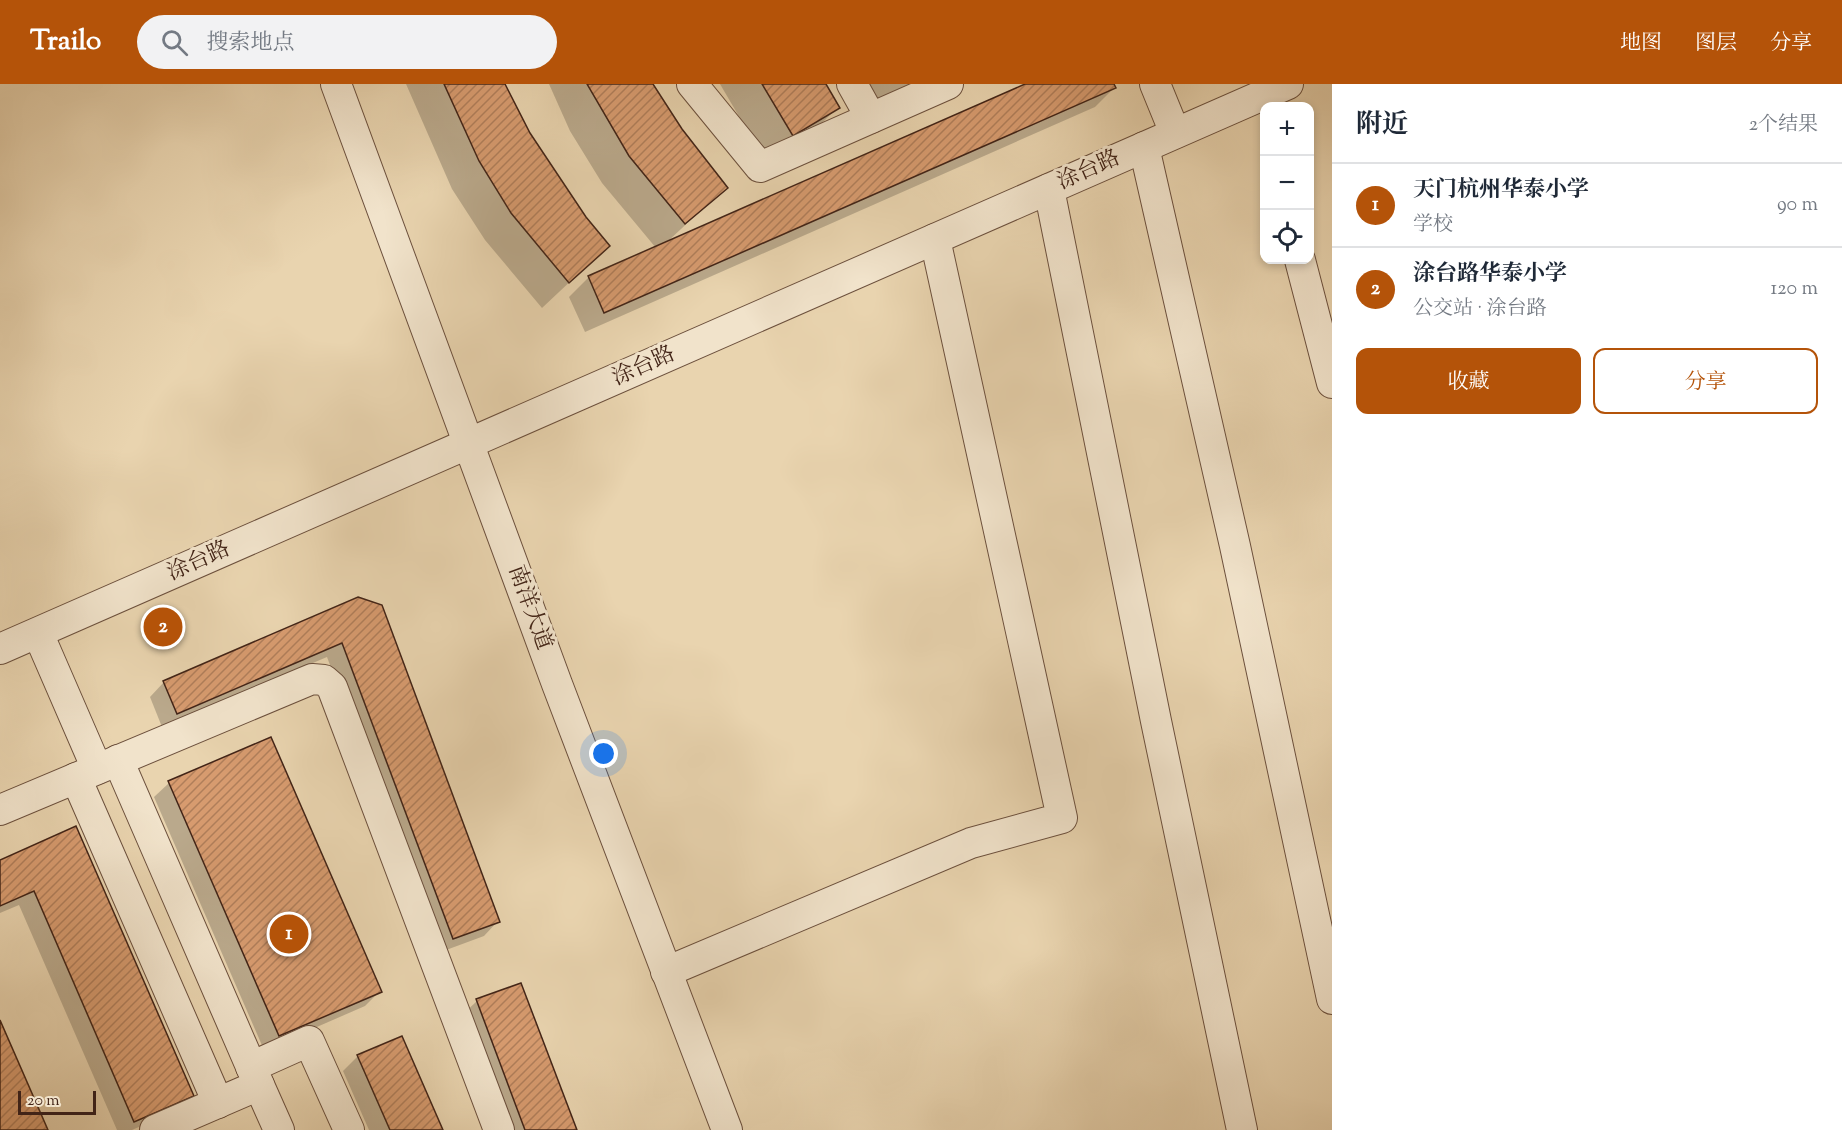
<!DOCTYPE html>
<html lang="zh">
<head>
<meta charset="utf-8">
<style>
  :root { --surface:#fff; --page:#f2f2f3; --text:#1f2937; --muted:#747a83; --line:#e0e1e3; --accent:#b45309 }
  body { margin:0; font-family:"Sorts Mill Goudy","Noto Serif SC",serif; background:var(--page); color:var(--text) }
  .controls { position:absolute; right:18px; top:18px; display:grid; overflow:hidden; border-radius:12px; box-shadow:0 3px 9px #0003 }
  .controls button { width:54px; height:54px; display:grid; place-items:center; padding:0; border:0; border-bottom:2px solid var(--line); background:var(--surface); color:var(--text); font:30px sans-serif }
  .scale { position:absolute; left:18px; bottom:15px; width:78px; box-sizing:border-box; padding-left:6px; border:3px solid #422417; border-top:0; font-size:16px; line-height:21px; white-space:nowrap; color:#422417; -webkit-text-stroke:4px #f1e3cb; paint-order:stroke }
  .you { position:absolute; left:604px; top:670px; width:21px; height:21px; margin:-15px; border:4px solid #fff; border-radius:50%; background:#1a73e8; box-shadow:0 0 0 9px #1a73e833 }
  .badge { display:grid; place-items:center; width:39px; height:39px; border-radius:50%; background:var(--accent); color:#fff; font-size:20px; font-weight:700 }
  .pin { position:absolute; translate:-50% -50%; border:3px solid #fff; box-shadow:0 2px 6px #0006 }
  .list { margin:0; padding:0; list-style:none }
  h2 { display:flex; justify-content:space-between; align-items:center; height:78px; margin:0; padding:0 24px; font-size:26px }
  h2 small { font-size:20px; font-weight:400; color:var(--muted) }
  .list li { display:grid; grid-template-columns:39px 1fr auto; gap:18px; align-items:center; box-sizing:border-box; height:84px; padding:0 24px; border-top:2px solid var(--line) }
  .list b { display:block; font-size:22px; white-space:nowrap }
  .list p { margin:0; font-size:20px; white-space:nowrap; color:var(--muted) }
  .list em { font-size:20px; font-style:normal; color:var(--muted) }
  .actions { display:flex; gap:12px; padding:18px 24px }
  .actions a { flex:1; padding:14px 0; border:2px solid var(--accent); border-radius:12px; text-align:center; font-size:21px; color:var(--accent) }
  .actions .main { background:var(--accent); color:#fff }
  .icon { flex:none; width:33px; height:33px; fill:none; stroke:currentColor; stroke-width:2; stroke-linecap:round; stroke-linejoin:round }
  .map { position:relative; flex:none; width:1332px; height:1046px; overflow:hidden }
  header { display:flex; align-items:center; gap:36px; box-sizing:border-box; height:84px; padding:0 30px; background:var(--accent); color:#fff }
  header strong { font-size:28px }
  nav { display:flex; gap:33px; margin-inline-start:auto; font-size:21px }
  .search { width:420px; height:54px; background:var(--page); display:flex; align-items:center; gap:15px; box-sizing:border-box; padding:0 21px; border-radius:33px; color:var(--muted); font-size:22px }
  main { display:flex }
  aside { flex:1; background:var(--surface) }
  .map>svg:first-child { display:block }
</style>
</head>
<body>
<header>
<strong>Trailo</strong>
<div class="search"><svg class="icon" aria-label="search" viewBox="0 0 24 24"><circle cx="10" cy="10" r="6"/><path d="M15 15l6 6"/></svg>搜索地点</div>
<nav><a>地图</a><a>图层</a><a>分享</a></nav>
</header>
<main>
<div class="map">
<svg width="1332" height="1046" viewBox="0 0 1332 1046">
  <defs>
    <pattern id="building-hatch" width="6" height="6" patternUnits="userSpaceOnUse" patternTransform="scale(1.5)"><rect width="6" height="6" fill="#d79b6f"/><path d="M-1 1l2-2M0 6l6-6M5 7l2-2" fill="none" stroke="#b07e5a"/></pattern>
  </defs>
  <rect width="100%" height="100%" fill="#e9d4af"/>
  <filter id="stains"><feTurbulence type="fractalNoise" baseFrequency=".00333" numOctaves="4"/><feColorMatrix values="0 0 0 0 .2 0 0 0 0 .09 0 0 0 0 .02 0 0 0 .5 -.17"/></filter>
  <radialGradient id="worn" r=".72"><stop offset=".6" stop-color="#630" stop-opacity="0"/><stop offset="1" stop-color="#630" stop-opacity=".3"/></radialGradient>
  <g fill="#0003">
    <path d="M 406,0 L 505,0 L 529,50 L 585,134 L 608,162 L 542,224 L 485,156 L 452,105 Z"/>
    <path d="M 549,0 L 652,0 L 681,46 L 726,103 L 666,159 L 1029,0 L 1112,0 L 1114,4 L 1095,23 L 585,248 L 569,213 L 588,194 L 656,164 L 602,99 L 570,47 Z"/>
    <path d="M 720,0 L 825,0 L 838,23 L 811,50 L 765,77 Z"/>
    <path d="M 864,0 L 940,0 L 884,37 Z"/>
    <path d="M 359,515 L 498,837 L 484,852 L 438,869 L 327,573 L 162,643 L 150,613 L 164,598 Z"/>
    <path d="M 169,699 L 380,907 L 365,922 L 264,966 L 154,713 Z"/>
    <path d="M 75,744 L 192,1012 L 178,1026 L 132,1046 L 117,1046 L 19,821 L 0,829 L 0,777 Z"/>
    <path d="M 520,901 L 575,1046 L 505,1046 L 462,931 L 477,917 Z"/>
    <path d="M 358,972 L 442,1046 L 369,1046 L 343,987 Z"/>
  </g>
  <g fill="url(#building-hatch)" stroke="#422417" stroke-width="1.5">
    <path d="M 444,0 L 505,0 L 530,49 L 586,133 L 610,162 L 569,199 L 511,129 L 479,77 Z"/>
    <path d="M 587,0 L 653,0 L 682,45 L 728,104 L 685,140 L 629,72 Z"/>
    <path d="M 762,0 L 826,0 L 840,24 L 793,52 Z"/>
    <path d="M 1025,0 L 1114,0 L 1116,4 L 604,229 L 588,192 Z"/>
    <path d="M 358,513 L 382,521 L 500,838 L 453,855 L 342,559 L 177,630 L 163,597 Z"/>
    <path d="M 271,653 L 382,908 L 279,952 L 168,697 Z"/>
    <path d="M 76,742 L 194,1012 L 134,1038 L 34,807 L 0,822 L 0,776 Z"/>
    <path d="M 521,899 L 577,1046 L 525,1046 L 476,915 Z"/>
    <path d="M 0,936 L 48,1046 L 0,1046 Z"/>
    <path d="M 402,952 L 443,1046 L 390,1046 L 357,971 Z"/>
  </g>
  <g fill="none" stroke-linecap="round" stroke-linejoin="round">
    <g stroke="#6c503d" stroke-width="32">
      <g id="minor">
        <path d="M 336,0 L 557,600 L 727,1046"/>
        <path d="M 692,0 L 760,83 L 948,0"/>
        <path d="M 852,0 L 871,34"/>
        <path d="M 1155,0 L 1175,49"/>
        <path d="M 1144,63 L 1235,462 L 1332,915"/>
        <path d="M 1049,105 L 1156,637 L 1242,1046"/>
        <path d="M 1300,176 L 1332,299"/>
        <path d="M 38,549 L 97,685"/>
        <path d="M 0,565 L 1288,0"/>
        <path d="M 118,676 L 259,1001 L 155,1046"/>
        <path d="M 76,694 L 218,1019"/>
        <path d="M 0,726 L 312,595 L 324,596 L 332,603 L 499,1046"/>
        <path d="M 666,888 L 971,759 L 1062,734 L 935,155"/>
        <path d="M 251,983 L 309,957 L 349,1046"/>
        <path d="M 259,1001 L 279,1046"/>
      </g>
    </g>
    <use href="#minor" stroke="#f1e3cb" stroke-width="30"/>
  </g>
  <g text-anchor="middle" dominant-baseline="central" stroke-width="6" stroke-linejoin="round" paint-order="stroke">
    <g font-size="22" fill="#422417" stroke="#f1e3cb">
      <text transform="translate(1089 87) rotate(-24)">涂台路</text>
      <text transform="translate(644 283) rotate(-24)">涂台路</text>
      <text transform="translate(199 478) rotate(-24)">涂台路</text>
      <text transform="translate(529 524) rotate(70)">南洋大道</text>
    </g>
  </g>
  <rect width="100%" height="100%" filter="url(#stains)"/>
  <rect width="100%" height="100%" fill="url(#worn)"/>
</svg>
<div class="controls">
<button>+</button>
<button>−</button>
<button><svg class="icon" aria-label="locate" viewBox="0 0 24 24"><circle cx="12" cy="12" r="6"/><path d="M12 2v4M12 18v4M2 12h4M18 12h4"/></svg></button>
</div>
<div class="scale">20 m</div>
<div class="you"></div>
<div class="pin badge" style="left:289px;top:850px">1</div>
<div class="pin badge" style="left:163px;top:543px">2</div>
</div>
<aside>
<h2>附近<small>2个结果</small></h2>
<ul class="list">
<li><span class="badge">1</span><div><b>天门杭州华泰小学</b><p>学校</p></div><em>90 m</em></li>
<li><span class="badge">2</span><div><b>涂台路华泰小学</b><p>公交站 · 涂台路</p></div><em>120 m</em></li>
</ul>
<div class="actions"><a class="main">收藏</a><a>分享</a></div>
</aside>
</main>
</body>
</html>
